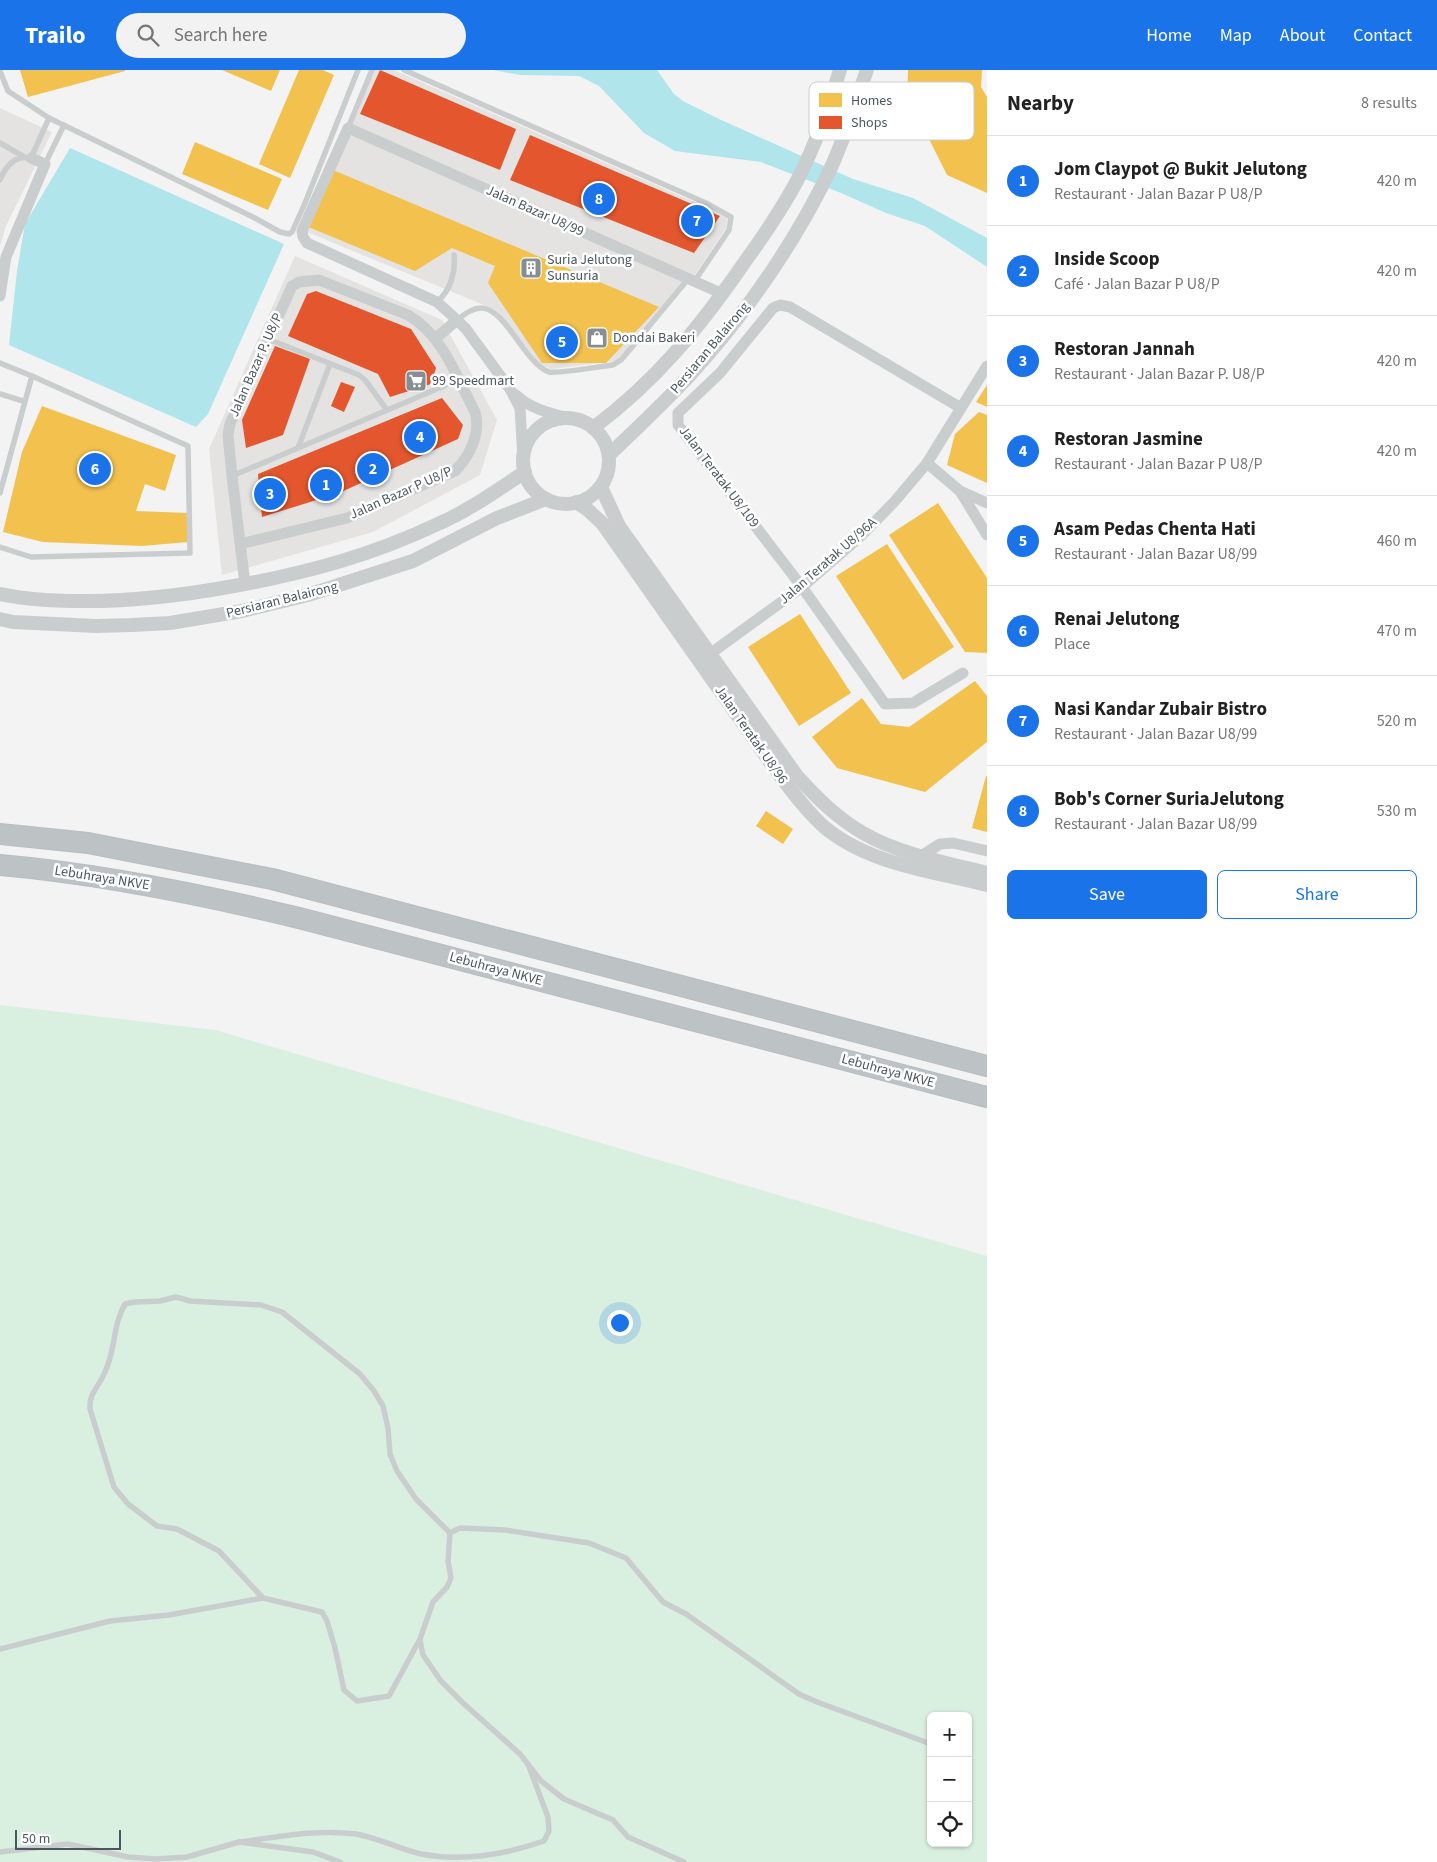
<!DOCTYPE html>
<html lang="en">
<head>
<meta charset="utf-8">
<style>
  :root { --surface:#fff; --page:#f2f2f2; --text:#222; --muted:#767676; --line:#e0e0e0; --accent:#1a73e8 }
  body { margin:0; font-family:"Source Sans 3",sans-serif; background:var(--page); color:var(--text) }
  .controls { position:absolute; right:15px; bottom:15px; display:grid; overflow:hidden; border-radius:8px; box-shadow:0 1px 4px #0004 }
  .controls button { width:45px; height:45px; display:grid; place-items:center; padding:0; border:0; border-bottom:1px solid var(--line); background:var(--surface); color:var(--text); font:25px sans-serif }
  .scale { position:absolute; left:15px; bottom:12px; width:106px; box-sizing:border-box; padding-left:5px; border:2px solid #4a575e; border-top:0; font-size:14px; line-height:18px; white-space:nowrap; color:#4a575e; -webkit-text-stroke:4px #fff; paint-order:stroke }
  .you { position:absolute; left:619px; top:1252px; width:18px; height:18px; margin:-12px; border:4px solid #fff; border-radius:50%; background:#1a73e8; box-shadow:0 0 0 8px #1a73e833 }
  .badge { display:grid; place-items:center; width:32px; height:32px; border-radius:50%; background:var(--accent); color:#fff; font-size:16px; font-weight:700 }
  .pin { position:absolute; translate:-50% -50%; border:2px solid #fff; box-shadow:0 1px 5px #0006 }
  .list { margin:0; padding:0; list-style:none }
  h2 { display:flex; justify-content:space-between; align-items:center; height:65px; margin:0; padding:0 20px; font-size:21px }
  h2 small { font-size:16px; font-weight:400; color:var(--muted) }
  .list li { display:grid; grid-template-columns:32px 1fr auto; gap:15px; align-items:center; box-sizing:border-box; height:90px; padding:0 20px; border-top:1px solid var(--line) }
  .list b { display:block; font-size:19px; white-space:nowrap }
  .list p { margin:0; font-size:16px; white-space:nowrap; color:var(--muted) }
  .list em { font-size:16px; font-style:normal; color:var(--muted) }
  .actions { display:flex; gap:10px; padding:15px 20px }
  .actions a { flex:1; padding:11px 0; border:1px solid var(--accent); border-radius:8px; text-align:center; font-size:18px; color:var(--accent) }
  .actions .main { background:var(--accent); color:#fff }
  .icon { flex:none; width:28px; height:28px; fill:none; stroke:currentColor; stroke-width:2; stroke-linecap:round; stroke-linejoin:round }
  .map { position:relative; flex:none; width:987px; height:1792px; overflow:hidden }
  header { display:flex; align-items:center; gap:30px; box-sizing:border-box; height:70px; padding:0 25px; background:var(--accent); color:#fff }
  header strong { font-size:24px }
  nav { display:flex; gap:28px; margin-inline-start:auto; font-size:18px }
  .search { width:350px; height:45px; background:var(--page); display:flex; align-items:center; gap:12px; box-sizing:border-box; padding:0 18px; border-radius:28px; color:var(--muted); font-size:19px }
  main { display:flex }
  aside { flex:1; background:var(--surface) }
  .map>svg:first-child { display:block }
</style>
</head>
<body>
<header>
<strong>Trailo</strong>
<div class="search"><svg class="icon" aria-label="search" viewBox="0 0 24 24"><circle cx="10" cy="10" r="6"/><path d="M15 15l6 6"/></svg>Search here</div>
<nav><a>Home</a><a>Map</a><a>About</a><a>Contact</a></nav>
</header>
<main>
<div class="map">
<svg width="987" height="1792" viewBox="0 0 987 1792">
  <rect width="100%" height="100%" fill="#f3f3f3"/>
  <g fill="#e4e3e1">
    <path d="M 375,0 L 394,0 L 706,137 L 727,148 L 726,158 L 694,206 L 625,290 L 551,299 L 540,294 L 496,240 L 307,162 Z"/>
    <path d="M 0,38 L 52,62 L 6,156 L 0,176 Z"/>
    <path d="M 295,186 L 442,250 L 497,350 L 480,405 L 373,462 L 222,505 L 209,379 Z"/>
  </g>
  <path fill="#d9f0e0" fill-rule="evenodd" d="M 0,935 L 215,960 L 987,1186 L 987,1792 L 0,1792 ZM 931,1646 L 968,1646 L 968,1773 L 931,1773 Z"/>
  <g fill="#b0e5eb">
    <path d="M 493,0 L 657,0 L 674,24 L 683,31 L 719,49 L 853,109 L 913,128 L 987,168 L 987,197 L 925,156 L 886,143 L 841,123 L 761,92 L 675,81 L 644,63 L 599,16 L 579,6 L 520,5 Z"/>
    <path d="M 70,78 L 284,174 L 208,344 L 196,357 L 9,275 L 17,201 L 25,154 Z"/>
  </g>
  <g fill="#f2c14e">
    <path d="M 20,0 L 125,0 L 125,1 L 28,27 Z"/>
    <path d="M 222,0 L 280,0 L 271,21 Z"/>
    <path d="M 299,0 L 323,0 L 334,5 L 290,108 L 259,94 Z"/>
    <path d="M 908,0 L 982,0 L 981,17 L 987,27 L 987,123 L 947,105 L 907,25 Z"/>
    <path d="M 195,72 L 282,109 L 268,140 L 182,104 Z"/>
    <path d="M 333,100 L 659,237 L 606,293 L 542,293 L 488,213 L 495,196 L 452,178 L 415,201 L 306,156 Z"/>
    <path d="M 987,315 L 987,337 L 976,332 Z"/>
    <path d="M 42,336 L 176,385 L 165,421 L 145,414 L 136,441 L 188,443 L 188,472 L 142,476 L 43,472 L 3,462 L 22,382 Z"/>
    <path d="M 979,342 L 987,345 L 987,413 L 947,395 L 955,364 Z"/>
    <path d="M 938,433 L 987,508 L 987,583 L 965,582 L 889,465 Z"/>
    <path d="M 887,474 L 954,577 L 903,610 L 836,506 Z"/>
    <path d="M 800,544 L 851,623 L 799,656 L 748,577 Z"/>
    <path d="M 975,611 L 987,626 L 987,672 L 925,722 L 837,698 L 812,667 L 862,628 L 881,654 L 909,657 Z"/>
    <path d="M 986,706 L 987,706 L 987,762 L 972,758 Z"/>
    <path d="M 766,741 L 793,759 L 783,774 L 756,756 Z"/>
  </g>
  <g fill="#e4572e">
    <path d="M 380,0 L 516,59 L 500,100 L 360,44 Z"/>
    <path d="M 530,65 L 720,146 L 694,183 L 510,110 Z"/>
    <path d="M 316,221 L 411,259 L 436,298 L 431,314 L 390,327 L 378,304 L 288,266 L 307,224 Z"/>
    <path d="M 275,276 L 310,289 L 283,365 L 246,378 L 242,350 Z"/>
    <path d="M 341,312 L 355,317 L 344,342 L 331,336 Z"/>
    <path d="M 442,328 L 463,355 L 458,369 L 339,423 L 262,447 L 258,404 Z"/>
  </g>
  <g fill="none" stroke-linecap="round" stroke-linejoin="round">
    <g stroke="#b8bdc1" stroke-width="22">
      <g id="motorway">
        <path d="M 0,764 L 88,773 L 272,809 L 987,996"/>
        <path d="M 0,795 C 101,804 200,824 299,848 L 987,1027"/>
      </g>
    </g>
    <g stroke="#cacdce" stroke-width="5.5">
      <path d="M 404,0 L 706,133 L 731,147 L 729,160 L 694,212"/>
      <path d="M 0,1 L 8,21 L 49,48 L 253,147 L 280,162 L 289,164 L 292,162 L 305,133 L 358,0"/>
      <path d="M 348,58 L 372,0"/>
      <path d="M 0,73 L 23,86"/>
      <path d="M 45,94 L 64,55"/>
      <path d="M 0,110 C 6,95 15,85 31,88 L 49,48"/>
      <path d="M 437,232 C 450,221 456,202 454,185"/>
      <path d="M 457,250 C 463,245 472,238 481,238 C 505,237 525,294 549,302 C 556,304 603,296 613,295 L 621,290 L 688,209"/>
      <path d="M 268,269 L 359,305 L 365,310 L 387,340"/>
      <path d="M 0,293 L 32,306"/>
      <path d="M 0,324 L 23,331"/>
      <path d="M 298,378 L 330,294"/>
      <path d="M 232,406 L 458,310"/>
      <path d="M 0,423 L 32,306 L 188,376 L 190,483 L 31,487 L 0,477"/>
      <path d="M 263,1528 L 219,1481 L 177,1459 L 157,1456 L 128,1434 L 114,1417 L 90,1339 C 89,1323 98,1318 104,1304 C 116,1282 112,1256 125,1234 L 135,1232 L 160,1231 L 176,1227 L 190,1231 L 261,1235 L 282,1242 L 360,1304 L 374,1321 L 383,1336 L 388,1358 L 390,1384 L 397,1401 L 416,1429 L 450,1463"/>
      <path d="M 420,1570 L 423,1585 L 441,1611 L 463,1633 L 520,1684 L 541,1711 L 564,1729 L 613,1750 L 628,1767 L 684,1792"/>
      <path d="M 0,1579 L 110,1551 L 169,1545 L 263,1528 L 322,1542 L 327,1551 L 335,1578 L 344,1620 L 357,1631 L 389,1626 L 420,1569 L 433,1532 L 447,1517 L 451,1508 L 448,1491 L 450,1463 L 460,1458 L 505,1460 L 589,1473 L 626,1488 L 663,1532 L 686,1544 L 799,1624 L 817,1632 L 931,1674"/>
      <path d="M 239,1772 C 278,1767 317,1759 356,1764 C 379,1768 399,1779 421,1784 C 464,1792 504,1785 544,1771 L 549,1761 L 548,1747 L 528,1694"/>
      <path d="M 0,1782 L 68,1774 L 128,1787 L 156,1789 L 187,1787 L 239,1772 L 313,1782 L 340,1792"/>
    </g>
    <g stroke="#cacdce" stroke-width="11">
      <path d="M 0,226 L 6,187 L 45,94 L 31,88"/>
      <path d="M 436,268 L 457,250"/>
      <path d="M 516,325 C 531,339 549,343 568,348"/>
      <path d="M 961,338 L 790,237 L 780,235 L 773,238 L 720,303 L 678,343 L 678,355 L 802,517 L 885,634 L 913,633 L 963,603"/>
      <path d="M 523,389 L 520,338 L 510,319 L 466,259 L 457,250 L 437,232 L 307,173 L 303,167 L 302,161 L 348,58 L 723,224"/>
      <path d="M 927,393 L 960,421 L 987,433"/>
      <path d="M 960,421 L 987,465"/>
      <path d="M 240,474 L 347,448 L 455,401 C 470,386 481,363 475,342 C 457,308 443,265 408,245 L 319,210 L 299,212 L 292,216 L 230,354 L 228,365 L 232,406 L 245,514"/>
      <path d="M 703,589 L 802,517 L 862,465 L 895,431 L 927,393 L 987,296"/>
      <path d="M 921,786 L 940,774 L 953,773 L 987,781"/>
    </g>
    <g stroke="#cacdce" stroke-width="14">
      <circle cx="566" cy="391" r="43"/>
      <path d="M 593,358 C 656,311 700,257 744,193 C 765,164 785,135 801,103 C 817,71 829,35 840,0"/>
      <path d="M 609,385 C 636,359 664,333 690,305 C 741,249 787,184 822,116 C 841,80 853,39 867,0"/>
      <path d="M 601,417 L 619,456 L 797,706 C 817,728 837,748 863,763 C 899,784 947,793 987,803"/>
      <path d="M 576,432 L 588,440 L 602,453 L 775,699 C 790,719 804,738 822,755 C 866,794 932,801 987,815"/>
      <path d="M 0,524 C 29,530 57,531 87,531 C 137,531 185,525 234,516 C 307,503 373,485 440,453 C 470,440 497,420 525,402"/>
      <path d="M 0,549 L 13,552 L 96,556 L 132,555 L 170,553 L 242,541 L 308,525 L 413,491 L 497,448 L 546,429"/>
    </g>
    <use href="#motorway" stroke="#bdc2c5" stroke-width="20"/>
  </g>
  <defs>
    <g id="building-square" transform="scale(1.125)"><rect x="-9" y="-9" width="18" height="18" rx="4" fill="#858e92" stroke="#fff"/><path d="M-4-6H4V6H1V3H-1V6H-4ZM-2.5-4.3h1.7v1.8h-1.7ZM.8-4.3h1.7v1.8H.8ZM-2.5-1h1.7V.8h-1.7ZM.8-1h1.7V.8H.8Z" fill="#fff"/></g>
    <g id="shop-square" transform="scale(1.125)"><rect x="-9" y="-9" width="18" height="18" rx="4" fill="#858e92" stroke="#fff"/><path d="M-5-2.5h2.3a2.7 3.5 0 0 1 5.4 0H5L5.5 6h-11ZM-1.5-2.5h3a1.5 2.3 0 0 0-3 0Z" fill="#fff"/></g>
    <g id="supermarket-square" transform="scale(1.125)"><rect x="-9" y="-9" width="18" height="18" rx="4" fill="#858e92" stroke="#fff"/><path d="M-6-5.5h2.5l.6 2H6L4.5 2H-2.5L-4.4-4H-6ZM-1.5 3.2a1.3 1.3 0 1 0 .1 0ZM3 3.2a1.3 1.3 0 1 0 .1 0Z" fill="#fff"/></g>
  </defs>
  <g fill-rule="evenodd">
    <use href="#building-square" x="531" y="198"/>
    <use href="#shop-square" x="597" y="268"/>
    <use href="#supermarket-square" x="416" y="311"/>
  </g>
  <g text-anchor="middle" dominant-baseline="central" stroke-width="5" stroke-linejoin="round" paint-order="stroke">
    <g font-size="14" fill="#4a575e" stroke="#fff">
      <text transform="translate(535 141) rotate(24)">Jalan Bazar U8/99</text>
      <text transform="translate(710 278) rotate(-50)">Persiaran Balairong</text>
      <text transform="translate(256 295) rotate(-66)">Jalan Bazar P. U8/P</text>
      <text transform="translate(719 407) rotate(53)">Jalan Teratak U8/109</text>
      <text transform="translate(401 423) rotate(-24)">Jalan Bazar P U8/P</text>
      <text transform="translate(828 491) rotate(-41)">Jalan Teratak U8/96A</text>
      <text transform="translate(282 530) rotate(-14)">Persiaran Balairong</text>
      <text transform="translate(751 665) rotate(55)">Jalan Teratak U8/96</text>
      <text transform="translate(102 808) rotate(9)">Lebuhraya NKVE</text>
      <text transform="translate(496 899) rotate(15)">Lebuhraya NKVE</text>
      <text transform="translate(888 1001) rotate(15)">Lebuhraya NKVE</text>
    </g>
    <g font-size="14" fill="#4a575e" stroke="#fff" text-anchor="start">
      <text x="547" y="190">Suria Jelutong<tspan x="547" dy="16">Sunsuria</tspan></text>
      <text x="613" y="268">Dondai Bakeri</text>
      <text x="432" y="311">99 Speedmart</text>
    </g>
  </g>
  <rect x="809" y="12" width="165" height="58" rx="8" fill="#fff" stroke="#c9cdcf" stroke-width="1"/>
  <rect x="819" y="23" width="23" height="14" fill="#f2c14e"/>
  <rect x="819" y="46" width="23" height="13" fill="#e4572e"/>
  <g font-size="14" fill="#4a575e">
    <text x="851" y="35">Homes</text>
    <text x="851" y="57">Shops</text>
  </g>
</svg>
<div class="controls">
<button>+</button>
<button>−</button>
<button><svg class="icon" aria-label="locate" viewBox="0 0 24 24"><circle cx="12" cy="12" r="6"/><path d="M12 2v4M12 18v4M2 12h4M18 12h4"/></svg></button>
</div>
<div class="scale">50 m</div>
<div class="you"></div>
<div class="pin badge" style="left:326px;top:415px">1</div>
<div class="pin badge" style="left:373px;top:399px">2</div>
<div class="pin badge" style="left:270px;top:424px">3</div>
<div class="pin badge" style="left:420px;top:367px">4</div>
<div class="pin badge" style="left:562px;top:272px">5</div>
<div class="pin badge" style="left:95px;top:399px">6</div>
<div class="pin badge" style="left:697px;top:151px">7</div>
<div class="pin badge" style="left:599px;top:129px">8</div>
</div>
<aside>
<h2>Nearby<small>8 results</small></h2>
<ul class="list">
<li><span class="badge">1</span><div><b>Jom Claypot @ Bukit Jelutong</b><p>Restaurant · Jalan Bazar P U8/P</p></div><em>420 m</em></li>
<li><span class="badge">2</span><div><b>Inside Scoop</b><p>Café · Jalan Bazar P U8/P</p></div><em>420 m</em></li>
<li><span class="badge">3</span><div><b>Restoran Jannah</b><p>Restaurant · Jalan Bazar P. U8/P</p></div><em>420 m</em></li>
<li><span class="badge">4</span><div><b>Restoran Jasmine</b><p>Restaurant · Jalan Bazar P U8/P</p></div><em>420 m</em></li>
<li><span class="badge">5</span><div><b>Asam Pedas Chenta Hati</b><p>Restaurant · Jalan Bazar U8/99</p></div><em>460 m</em></li>
<li><span class="badge">6</span><div><b>Renai Jelutong</b><p>Place</p></div><em>470 m</em></li>
<li><span class="badge">7</span><div><b>Nasi Kandar Zubair Bistro</b><p>Restaurant · Jalan Bazar U8/99</p></div><em>520 m</em></li>
<li><span class="badge">8</span><div><b>Bob's Corner SuriaJelutong</b><p>Restaurant · Jalan Bazar U8/99</p></div><em>530 m</em></li>
</ul>
<div class="actions"><a class="main">Save</a><a>Share</a></div>
</aside>
</main>
</body>
</html>
